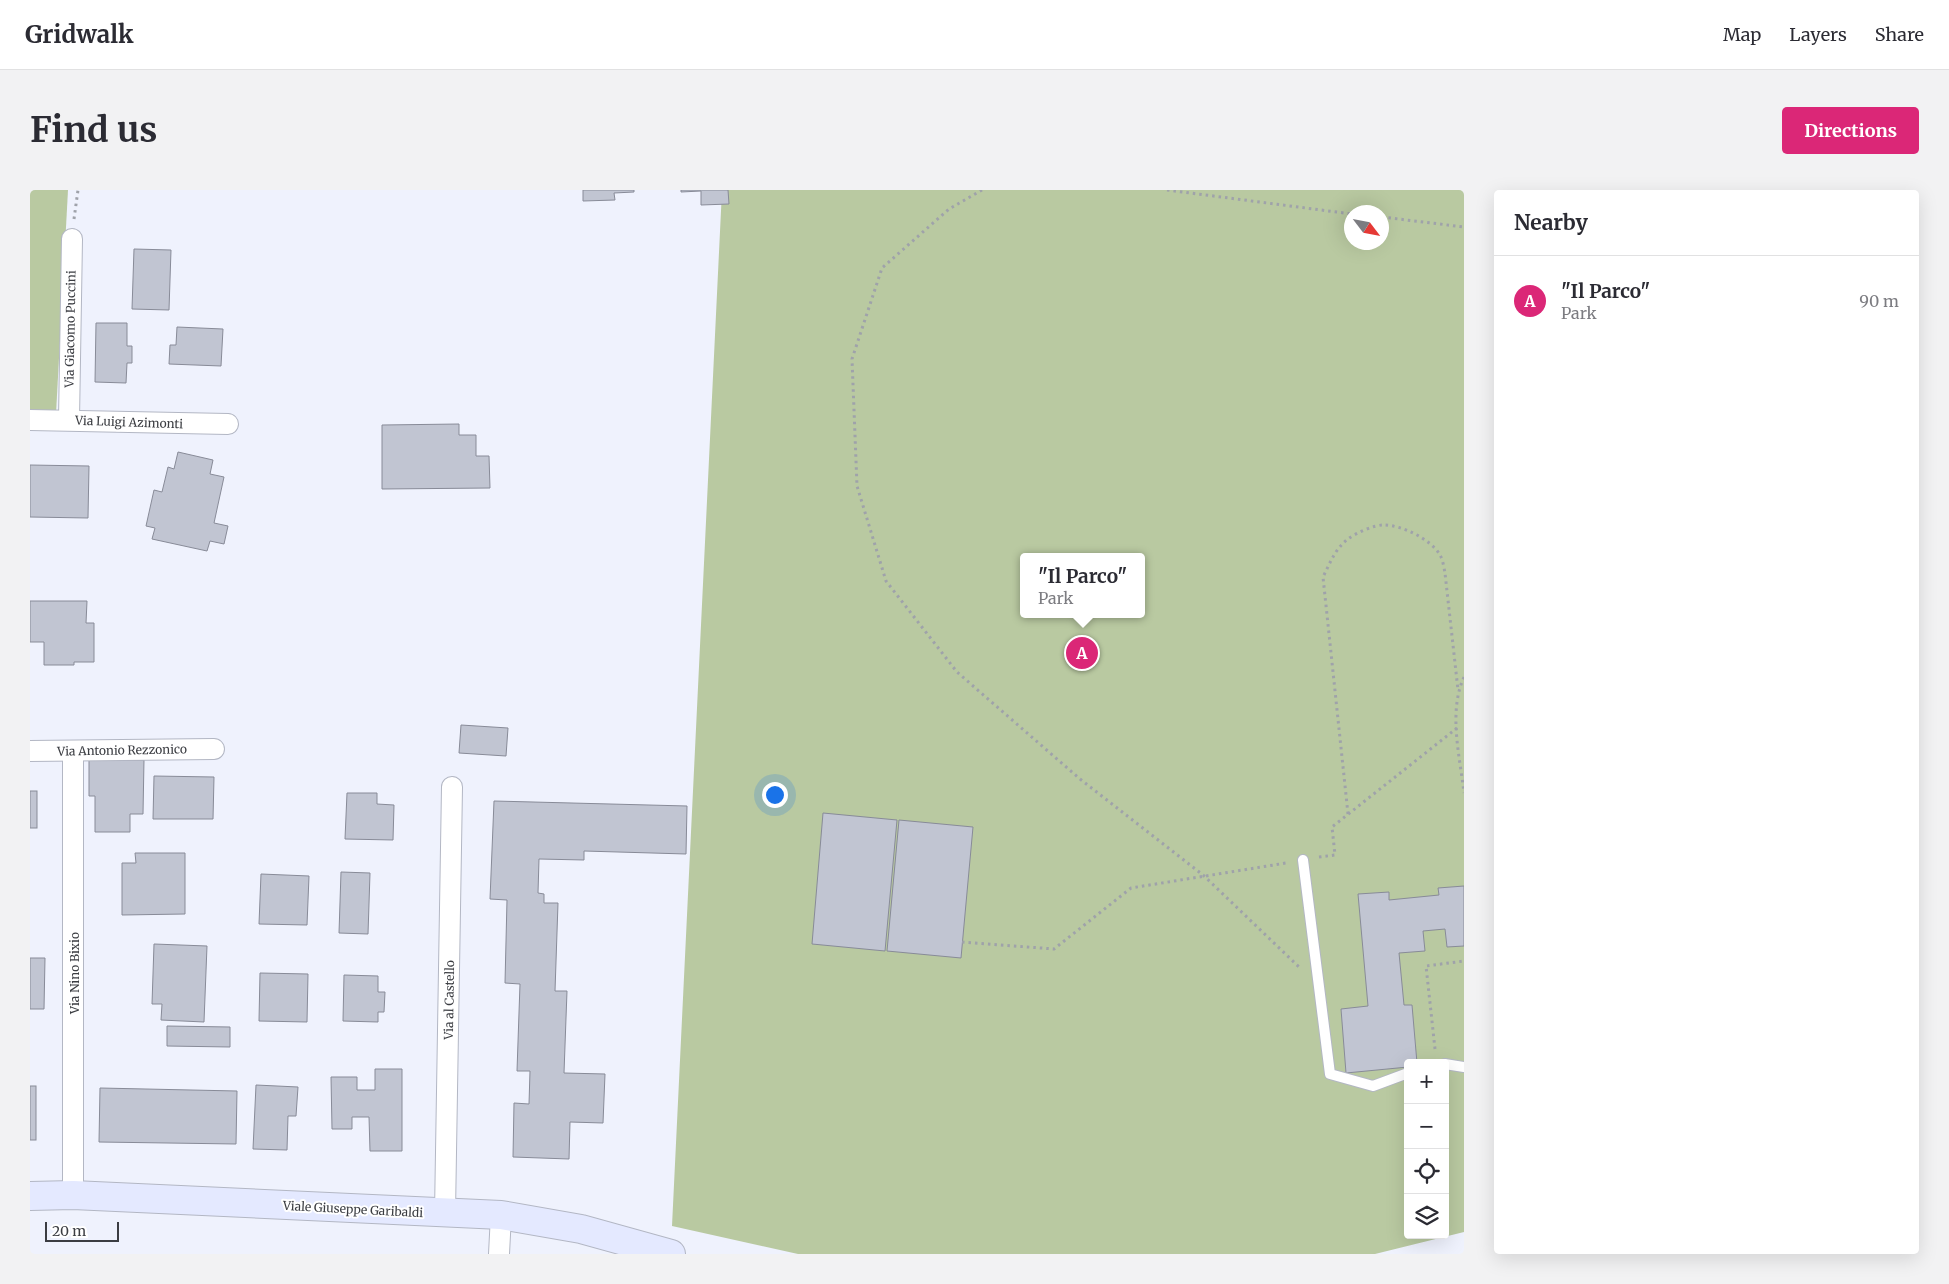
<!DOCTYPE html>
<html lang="en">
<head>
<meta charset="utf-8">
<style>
  :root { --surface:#fff; --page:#f2f2f3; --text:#2b2b33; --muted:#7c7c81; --line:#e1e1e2; --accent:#db2777 }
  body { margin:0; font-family:Merriweather,serif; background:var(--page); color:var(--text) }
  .controls { position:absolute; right:15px; bottom:15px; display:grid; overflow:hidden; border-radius:5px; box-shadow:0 5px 20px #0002 }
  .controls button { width:45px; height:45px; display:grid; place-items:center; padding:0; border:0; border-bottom:1px solid var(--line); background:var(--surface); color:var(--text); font:25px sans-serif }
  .compass { position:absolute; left:1314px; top:15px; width:45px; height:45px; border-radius:50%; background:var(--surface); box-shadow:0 5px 20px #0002; rotate:122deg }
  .scale { position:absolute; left:15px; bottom:12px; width:74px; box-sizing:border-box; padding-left:5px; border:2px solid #3b3d42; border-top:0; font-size:14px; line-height:18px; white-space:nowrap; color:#3b3d42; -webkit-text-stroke:4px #fff; paint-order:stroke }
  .you { position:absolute; left:744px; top:604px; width:18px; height:18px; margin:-12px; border:4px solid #fff; border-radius:50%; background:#1a73e8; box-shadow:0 0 0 8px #1a73e833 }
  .badge { display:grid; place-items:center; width:32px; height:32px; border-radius:50%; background:var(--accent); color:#fff; font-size:16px; font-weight:700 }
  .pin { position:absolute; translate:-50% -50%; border:2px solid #fff; box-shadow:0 1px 5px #0006 }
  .popup { position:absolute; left:990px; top:363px; width:125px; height:65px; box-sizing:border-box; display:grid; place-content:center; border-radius:5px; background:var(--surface); filter:drop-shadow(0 1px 4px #0005); font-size:16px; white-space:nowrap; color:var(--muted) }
  .popup b { font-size:19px; color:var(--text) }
  .popup::after { content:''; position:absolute; left:50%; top:100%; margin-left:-10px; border:10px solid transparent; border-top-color:var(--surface) }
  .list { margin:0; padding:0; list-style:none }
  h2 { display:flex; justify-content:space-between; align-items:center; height:65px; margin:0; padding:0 20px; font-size:21px }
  h2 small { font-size:16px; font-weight:400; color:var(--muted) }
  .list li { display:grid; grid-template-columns:32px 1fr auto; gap:15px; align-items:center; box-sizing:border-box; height:90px; padding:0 20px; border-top:1px solid var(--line) }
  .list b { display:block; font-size:19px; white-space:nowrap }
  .list p { margin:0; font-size:16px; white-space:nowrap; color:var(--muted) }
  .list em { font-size:16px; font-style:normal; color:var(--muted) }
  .icon { flex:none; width:28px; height:28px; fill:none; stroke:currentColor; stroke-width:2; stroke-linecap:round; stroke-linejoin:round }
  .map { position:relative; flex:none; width:1434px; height:1064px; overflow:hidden; border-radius:5px }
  header { display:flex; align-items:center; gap:30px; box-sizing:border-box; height:70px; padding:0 25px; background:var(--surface); border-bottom:1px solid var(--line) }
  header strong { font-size:24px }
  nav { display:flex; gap:28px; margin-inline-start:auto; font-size:18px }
  .intro { display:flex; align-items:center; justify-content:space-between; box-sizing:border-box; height:120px; padding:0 30px }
  h1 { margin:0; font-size:35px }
  .button { padding:12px 22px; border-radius:5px; background:var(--accent); color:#fff; font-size:18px; font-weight:700 }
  main { display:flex; gap:30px; padding:0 30px }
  aside { flex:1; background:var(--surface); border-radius:5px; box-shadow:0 5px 20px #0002 }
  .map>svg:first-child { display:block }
</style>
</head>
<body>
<header>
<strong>Gridwalk</strong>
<nav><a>Map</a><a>Layers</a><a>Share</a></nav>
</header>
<div class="intro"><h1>Find us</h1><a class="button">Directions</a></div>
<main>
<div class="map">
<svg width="1434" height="1064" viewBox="0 0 1434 1064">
  <rect width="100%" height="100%" fill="#eff2fd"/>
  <g fill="#b9c9a1" fill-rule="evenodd">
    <path d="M 0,0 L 38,0 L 26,224 L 0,222 Z"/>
    <path d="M 692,0 L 1434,0 L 1434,1042 L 1345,1064 L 768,1064 L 642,1036 ZM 1322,22 L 1352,22 L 1352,52 L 1322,52 ZM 993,367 L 1111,367 L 1111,424 L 993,424 ZM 1378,873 L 1415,873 L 1415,1045 L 1378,1045 Z"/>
  </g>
  <g fill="#c1c5d2" stroke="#888b98">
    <path d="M 553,0 L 604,0 L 604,2 L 584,3 L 585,10 L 553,11 Z"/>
    <path d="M 651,0 L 698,0 L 699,14 L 671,15 L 671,1 L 651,2 Z"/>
    <path d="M 104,59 L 141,60 L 139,120 L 102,119 Z"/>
    <path d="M 66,133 L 97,133 L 97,156 L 102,156 L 102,173 L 97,173 L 96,193 L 65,192 Z"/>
    <path d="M 147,137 L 193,139 L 191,176 L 139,174 L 140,155 L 146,155 Z"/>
    <path d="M 429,234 L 429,245 L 446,245 L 446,266 L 459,266 L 460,298 L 352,299 L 352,235 Z"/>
    <path d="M 148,262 L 183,270 L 180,284 L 194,287 L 184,333 L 198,336 L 194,354 L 180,351 L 177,361 L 122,349 L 125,338 L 116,336 L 124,300 L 132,302 L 138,277 L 144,279 Z"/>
    <path d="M 0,275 L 59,276 L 58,328 L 0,327 Z"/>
    <path d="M 0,411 L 57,411 L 56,433 L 64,433 L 64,472 L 44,472 L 44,475 L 14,475 L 14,452 L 0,452 Z"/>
    <path d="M 431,535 L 478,538 L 476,566 L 429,563 Z"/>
    <path d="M 59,570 L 114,570 L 113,624 L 100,624 L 100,642 L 65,642 L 65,606 L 59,606 Z"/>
    <path d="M 124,586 L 184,587 L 183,629 L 123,629 Z"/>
    <rect x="0" y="601" width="7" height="37"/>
    <path d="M 317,603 L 347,603 L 347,614 L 364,615 L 363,650 L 315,649 Z"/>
    <path d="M 464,611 L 657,616 L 656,664 L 554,661 L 554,670 L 509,669 L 508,703 L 514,704 L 514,713 L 528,713 L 525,801 L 537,801 L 534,883 L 575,884 L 573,933 L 540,932 L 539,969 L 483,967 L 484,913 L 499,914 L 500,881 L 487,881 L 490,794 L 475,793 L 477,710 L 460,709 Z"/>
    <path d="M 793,623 L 867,630 L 855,761 L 782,754 Z"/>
    <path d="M 869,630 L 943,637 L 931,768 L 857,761 Z"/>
    <path d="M 105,663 L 155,663 L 155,724 L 92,725 L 92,673 L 106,673 Z"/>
    <path d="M 311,682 L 340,683 L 338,744 L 309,743 Z"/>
    <path d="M 231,684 L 279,686 L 277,735 L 229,734 Z"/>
    <path d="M 1434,696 L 1434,756 L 1417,757 L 1415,739 L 1393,741 L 1395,761 L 1369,763 L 1374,815 L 1382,815 L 1387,873 L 1378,873 L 1378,877 L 1316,883 L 1311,819 L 1338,816 L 1328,704 L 1359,702 L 1359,710 L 1409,705 L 1408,698 Z"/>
    <path d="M 124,754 L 177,756 L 174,832 L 131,830 L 132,814 L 122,814 Z"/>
    <path d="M 0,768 L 15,768 L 14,819 L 0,819 Z"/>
    <path d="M 230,783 L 278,784 L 277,832 L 229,831 Z"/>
    <path d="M 314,785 L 348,786 L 348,802 L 355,802 L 354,822 L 348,822 L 348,832 L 313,831 Z"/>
    <path d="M 137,836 L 200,837 L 200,857 L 137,856 Z"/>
    <path d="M 345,879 L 372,879 L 372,961 L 340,961 L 339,927 L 322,927 L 322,939 L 302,939 L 301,887 L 327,887 L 327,900 L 345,900 Z"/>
    <path d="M 226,895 L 268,897 L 266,926 L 258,926 L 257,960 L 223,959 Z"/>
    <rect x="0" y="896" width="6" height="54"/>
    <path d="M 70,898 L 207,901 L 206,954 L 69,952 Z"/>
  </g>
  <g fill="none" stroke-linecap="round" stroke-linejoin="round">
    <g stroke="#b3b7c4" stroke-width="12">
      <g id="lane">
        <path d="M 1273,670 L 1300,884 L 1343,896 L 1378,883"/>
        <path d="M 1415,874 L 1434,877"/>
      </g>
    </g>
    <g stroke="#b3b7c4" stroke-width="22">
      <g id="street">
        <path d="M 0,230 L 198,234"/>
        <path d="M 39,230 L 42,49"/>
        <path d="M 0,561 L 184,559"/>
        <path d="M 43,561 L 43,1005"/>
        <path d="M 415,1023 L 422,597"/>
        <path d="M 469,1064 L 471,1025"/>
      </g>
    </g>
    <g stroke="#b3b7c4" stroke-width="30">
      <path id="secondary" d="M 0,1006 L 43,1005 L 471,1025 L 551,1039 L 641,1064"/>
    </g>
    <g stroke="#9fa2aa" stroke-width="3" stroke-dasharray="2.5 4" stroke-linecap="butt">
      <path d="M 952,0 L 919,19 L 852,78 L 822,169 L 827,296 L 856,391 L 927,482 L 1050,589 L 1173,685 L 1269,777"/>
      <path d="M 1137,0 L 1322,24"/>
      <path d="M 1352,27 L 1434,37"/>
      <path d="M 44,29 L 48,0"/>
      <path d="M 1434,487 C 1418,522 1430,567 1434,603"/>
      <path d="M 1318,624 L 1293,387 C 1300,373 1305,359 1318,349 C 1326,343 1343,335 1354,335 C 1371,335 1401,349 1410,365 C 1413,370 1414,378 1415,383 L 1428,500"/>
      <path d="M 1289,667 L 1305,665 L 1302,637 L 1427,538"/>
      <path d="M 932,752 L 1024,759 L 1101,698 L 1256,673"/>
      <path d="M 1405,859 L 1396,776 L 1434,771"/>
    </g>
    <use href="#lane" stroke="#fff" stroke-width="10"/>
    <use href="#street" stroke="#fff" stroke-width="20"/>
    <use href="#secondary" stroke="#e4e9ff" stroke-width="28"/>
  </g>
  <g text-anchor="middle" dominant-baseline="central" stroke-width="4" stroke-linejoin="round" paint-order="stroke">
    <g font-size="12" fill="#3b3d42" stroke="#fff">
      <text transform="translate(40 139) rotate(-89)">Via Giacomo Puccini</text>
      <text transform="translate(99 232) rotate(2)">Via Luigi Azimonti</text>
      <text transform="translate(92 560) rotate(-1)">Via Antonio Rezzonico</text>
      <text transform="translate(44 783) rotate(-90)">Via Nino Bixio</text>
      <text transform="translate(419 810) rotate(-89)">Via al Castello</text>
      <text transform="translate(323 1019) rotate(3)">Viale Giuseppe Garibaldi</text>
    </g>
  </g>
</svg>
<div class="controls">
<button>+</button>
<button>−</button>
<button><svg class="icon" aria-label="locate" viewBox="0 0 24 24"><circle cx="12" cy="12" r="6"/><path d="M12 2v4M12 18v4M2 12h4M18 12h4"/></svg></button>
<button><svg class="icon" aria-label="layers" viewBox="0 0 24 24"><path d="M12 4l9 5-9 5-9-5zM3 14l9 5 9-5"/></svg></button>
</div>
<svg class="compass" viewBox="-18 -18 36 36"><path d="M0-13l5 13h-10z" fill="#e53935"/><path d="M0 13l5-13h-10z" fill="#7c7c81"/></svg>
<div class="scale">20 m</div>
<div class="you"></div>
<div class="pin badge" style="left:1052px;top:463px">A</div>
<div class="popup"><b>&quot;Il Parco&quot;</b>Park</div>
</div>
<aside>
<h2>Nearby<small></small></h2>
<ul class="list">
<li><span class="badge">A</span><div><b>&quot;Il Parco&quot;</b><p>Park</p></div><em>90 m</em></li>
</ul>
</aside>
</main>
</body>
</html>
